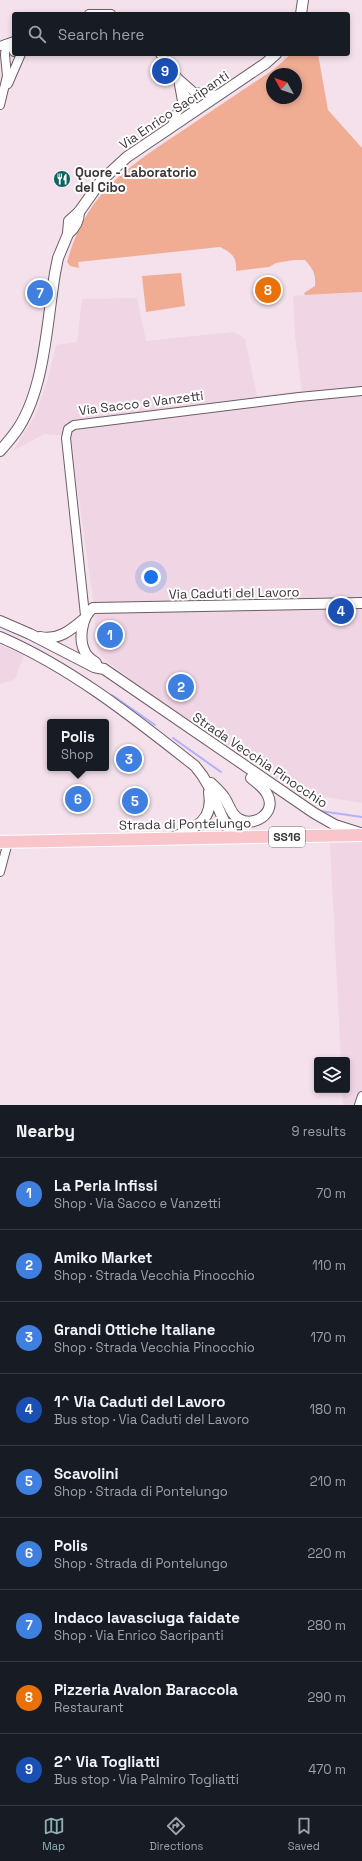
<!DOCTYPE html>
<html lang="en">
<head>
<meta charset="utf-8">
<style>
  :root { --surface:#171b24; --page:#242831; --text:#f1f3f6; --muted:#9ea1a6; --line:#363941; --accent:#8cb2b3 }
  body { margin:0; font-family:"Space Grotesk",sans-serif; background:var(--page); color:var(--text) }
  .controls { position:absolute; right:12px; bottom:12px; display:grid; overflow:hidden; border-radius:4px; box-shadow:0 2px 6px #0003 }
  .controls button { width:36px; height:36px; display:grid; place-items:center; padding:0; border:0; border-bottom:1px solid var(--line); background:var(--surface); color:var(--text); font:20px sans-serif }
  .compass { position:absolute; left:266px; top:68px; width:36px; height:36px; border-radius:50%; background:var(--surface); box-shadow:0 2px 6px #0003; rotate:310deg }
  .you { position:absolute; left:151px; top:577px; width:14px; height:14px; margin:-10px; border:3px solid #fff; border-radius:50%; background:#1a73e8; box-shadow:0 0 0 6px #1a73e833 }
  .badge { display:grid; place-items:center; width:26px; height:26px; border-radius:50%; background:var(--accent); color:#fff; font-size:13px; font-weight:700 }
  .pin { position:absolute; translate:-50% -50%; border:2px solid #fff; box-shadow:0 1px 4px #0006 }
  .popup { position:absolute; left:47px; top:719px; width:62px; height:52px; box-sizing:border-box; display:grid; place-content:center; border-radius:4px; background:var(--surface); filter:drop-shadow(0 1px 3px #0005); font-size:13px; white-space:nowrap; color:var(--muted) }
  .popup b { font-size:15px; color:var(--text) }
  .popup::after { content:''; position:absolute; left:50%; top:100%; margin-left:-8px; border:8px solid transparent; border-top-color:var(--surface) }
  .list { margin:0; padding:0; list-style:none }
  h2 { display:flex; justify-content:space-between; align-items:center; height:52px; margin:0; padding:0 16px; font-size:17px }
  h2 small { font-size:13px; font-weight:400; color:var(--muted) }
  .list li { display:grid; grid-template-columns:26px 1fr auto; gap:12px; align-items:center; box-sizing:border-box; height:72px; padding:0 16px; border-top:1px solid var(--line) }
  .list b { display:block; font-size:15px; white-space:nowrap }
  .list p { margin:0; font-size:13px; white-space:nowrap; color:var(--muted) }
  .list em { font-size:13px; font-style:normal; color:var(--muted) }
  .icon { flex:none; width:22px; height:22px; fill:none; stroke:currentColor; stroke-width:2; stroke-linecap:round; stroke-linejoin:round }
  .map { position:relative; flex:none; width:362px; height:1105px; overflow:hidden }
  .search { position:absolute; background:var(--surface); box-shadow:0 2px 6px #0003; left:12px; right:12px; top:12px; height:44px; display:flex; align-items:center; gap:10px; box-sizing:border-box; padding:0 14px; border-radius:4px; color:var(--muted); font-size:15px }
  .sheet { height:700px; background:var(--surface) }
  nav { display:flex; justify-content:space-around; align-items:center; box-sizing:border-box; height:56px; border-top:1px solid var(--line); background:var(--surface); font-size:11px; color:var(--muted) }
  nav a { display:grid; justify-items:center; gap:2px }
  nav .on { color:var(--accent) }
  .map>svg:first-child { display:block }
</style>
</head>
<body>
<div class="map">
<svg width="362" height="1105" viewBox="0 0 362 1105">
  <rect width="100%" height="100%" fill="#f4e1ec"/>
  <g fill="#f0d5e5">
    <path d="M 362,292 L 362,803 L 296,792 L 139,686 L 101,656 L 97,647 L 94,606 L 70,436 L 44,434 L 13,451 L 35,416 L 49,376 L 56,345 L 77,342 L 82,299 L 137,298 L 146,341 L 233,332 L 240,335 L 245,339 L 257,396 L 302,391 L 295,336 L 293,296 Z"/>
    <path d="M 0,645 L 24,655 L 15,679 L 0,684 Z"/>
    <path d="M 330,842 L 362,842 L 362,1105 L 343,1105 L 342,1090 L 347,1090 L 347,1060 L 341,1060 Z"/>
  </g>
  <g fill="#f1ad94" fill-rule="evenodd">
    <path d="M 291,54 L 318,54 L 328,110 L 362,148 L 362,292 L 305,295 L 304,293 L 315,286 C 316,274 313,269 305,260 L 294,260 L 276,263 L 269,267 L 236,271 C 237,257 232,253 220,247 L 78,262 L 79,268 L 70,266 L 67,262 C 87,191 128,167 185,129 C 214,109 244,89 273,70 ZM 272,74 L 296,74 L 296,98 L 272,98 Z"/>
    <path d="M 181,273 L 185,306 L 146,312 L 142,276 Z"/>
  </g>
  <g fill="none" stroke-linecap="round" stroke-linejoin="round">
    <g stroke="#b0b1fa" stroke-width="2">
      <path d="M 112,695 L 155,725"/>
      <path d="M 173,738 L 221,772"/>
      <path d="M 320,811 L 362,817"/>
    </g>
    <g stroke="#6c5c66" stroke-width="10">
      <g id="minor">
        <path d="M 89,14 L 111,14"/>
        <path d="M 6,44 L 13,49 L 14,52"/>
        <path d="M 0,46 L 14,41"/>
        <path d="M 160,54 L 178,78 L 194,92 L 219,95"/>
        <path d="M 8,84 L 21,54"/>
        <path d="M 183,91 L 190,103 L 197,109"/>
        <path d="M 0,105 L 7,76 L 5,55 L 6,44"/>
        <path d="M 171,127 L 182,101 L 178,79"/>
        <path d="M 85,615 L 66,438 L 68,429 L 74,425 L 299,397 L 362,391"/>
        <path d="M 0,872 L 8,842"/>
        <path d="M 359,1105 L 362,1096"/>
      </g>
    </g>
    <g stroke="#6c5c66" stroke-width="12">
      <g id="tertiary">
        <path d="M 301,14 L 303,0"/>
        <path d="M 68,234 C 75,228 79,222 79,212"/>
        <path d="M 0,451 C 7,443 14,435 19,427 C 45,386 47,321 55,273 L 58,258 L 68,234 L 69,221 L 79,212 L 101,181 L 127,157 L 266,63 L 276,54"/>
        <path d="M 0,621 L 30,634 L 94,667 L 104,669 L 314,813 L 335,825 L 360,833"/>
        <path d="M 0,637 C 72,668 134,718 195,766 C 216,790 216,812 233,837"/>
        <path d="M 40,637 C 58,641 71,630 84,619"/>
        <path d="M 96,663 C 92,660 87,657 85,652 C 78,639 82,616 93,608 L 362,603"/>
        <path d="M 211,783 C 215,787 221,792 224,797 C 229,804 231,815 239,819 C 254,828 276,813 268,796 C 265,788 257,783 251,778"/>
        <path d="M 174,837 C 196,828 214,820 209,792"/>
      </g>
    </g>
    <g stroke="#fff" stroke-width="14">
      <path id="primary" d="M 0,842 L 362,835"/>
    </g>
    <use href="#minor" stroke="#fff" stroke-width="8"/>
    <use href="#tertiary" stroke="#fff" stroke-width="10"/>
    <use href="#primary" stroke="#f8c5cb" stroke-width="12"/>
  </g>
  <defs>
    <g id="restaurant-disc" transform="scale(0.9)"><circle r="9.5" fill="#116262" stroke="#fff"/><path d="M-5-6h1v4h1v-4h1v4h1v-4h1v5L-1.5 .5V6h-2V.5L-5-1ZM5-6V6H3V1.5H1.5Q1.5-4 5-6Z" fill="#fff"/></g>
  </defs>
  <g fill-rule="evenodd">
    <use href="#restaurant-disc" x="62" y="179"/>
  </g>
  <g text-anchor="middle" dominant-baseline="central" stroke-width="4" stroke-linejoin="round" paint-order="stroke">
    <rect fill="#fff" stroke="#767174" stroke-width="1" x="269" y="827" width="36" height="20" rx="3"/>
    <g font-size="12" font-weight="bold" fill="#3b3438">
      <text x="287" y="837">SS16</text>
    </g>
    <g font-size="13" fill="#3b3438" stroke="#fff">
      <text transform="translate(174 110) rotate(-34)">Via Enrico Sacripanti</text>
      <text transform="translate(141 403) rotate(-7)">Via Sacco e Vanzetti</text>
      <text transform="translate(234 593) rotate(-1)">Via Caduti del Lavoro</text>
      <text transform="translate(260 760) rotate(34)">Strada Vecchia Pinocchio</text>
      <text transform="translate(185 824) rotate(-1)">Strada di Pontelungo</text>
    </g>
    <g font-size="13" font-weight="bold" fill="#3b3438" stroke="#fff" text-anchor="start">
      <text x="75" y="172">Quore - Laboratorio<tspan x="75" dy="15">del Cibo</tspan></text>
    </g>
  </g>
</svg>
<div class="controls">
<button><svg class="icon" aria-label="layers" viewBox="0 0 24 24"><path d="M12 4l9 5-9 5-9-5zM3 14l9 5 9-5"/></svg></button>
</div>
<svg class="compass" viewBox="-18 -18 36 36"><path d="M0-13l5 13h-10z" fill="#e53935"/><path d="M0 13l5-13h-10z" fill="#9ea1a6"/></svg>
<div class="you"></div>
<div class="pin badge" style="left:110px;top:635px;background:#3f7fe0">1</div>
<div class="pin badge" style="left:181px;top:687px;background:#3f7fe0">2</div>
<div class="pin badge" style="left:129px;top:759px;background:#3f7fe0">3</div>
<div class="pin badge" style="left:341px;top:611px;background:#1a4fb4">4</div>
<div class="pin badge" style="left:135px;top:801px;background:#3f7fe0">5</div>
<div class="pin badge" style="left:78px;top:799px;background:#3f7fe0">6</div>
<div class="popup"><b>Polis</b>Shop</div>
<div class="pin badge" style="left:40px;top:293px;background:#3f7fe0">7</div>
<div class="pin badge" style="left:268px;top:290px;background:#e8710a">8</div>
<div class="pin badge" style="left:165px;top:71px;background:#1a4fb4">9</div>
<div class="search"><svg class="icon" aria-label="search" viewBox="0 0 24 24"><circle cx="10" cy="10" r="6"/><path d="M15 15l6 6"/></svg>Search here</div>
</div>
<section class="sheet">
<h2>Nearby<small>9 results</small></h2>
<ul class="list">
<li><span class="badge" style="background:#3f7fe0">1</span><div><b>La Perla Infissi</b><p>Shop · Via Sacco e Vanzetti</p></div><em>70 m</em></li>
<li><span class="badge" style="background:#3f7fe0">2</span><div><b>Amiko Market</b><p>Shop · Strada Vecchia Pinocchio</p></div><em>110 m</em></li>
<li><span class="badge" style="background:#3f7fe0">3</span><div><b>Grandi Ottiche Italiane</b><p>Shop · Strada Vecchia Pinocchio</p></div><em>170 m</em></li>
<li><span class="badge" style="background:#1a4fb4">4</span><div><b>1^ Via Caduti del Lavoro</b><p>Bus stop · Via Caduti del Lavoro</p></div><em>180 m</em></li>
<li><span class="badge" style="background:#3f7fe0">5</span><div><b>Scavolini</b><p>Shop · Strada di Pontelungo</p></div><em>210 m</em></li>
<li><span class="badge" style="background:#3f7fe0">6</span><div><b>Polis</b><p>Shop · Strada di Pontelungo</p></div><em>220 m</em></li>
<li><span class="badge" style="background:#3f7fe0">7</span><div><b>Indaco lavasciuga faidate</b><p>Shop · Via Enrico Sacripanti</p></div><em>280 m</em></li>
<li><span class="badge" style="background:#e8710a">8</span><div><b>Pizzeria Avalon Baraccola</b><p>Restaurant</p></div><em>290 m</em></li>
<li><span class="badge" style="background:#1a4fb4">9</span><div><b>2^ Via Togliatti</b><p>Bus stop · Via Palmiro Togliatti</p></div><em>470 m</em></li>
</ul>
</section>
<nav>
<a class="on"><svg class="icon" aria-label="map" viewBox="0 0 24 24"><path d="M3 6l6-2 6 2 6-2v14l-6 2-6-2-6 2zM9 4v14M15 6v14"/></svg>Map</a>
<a><svg class="icon" aria-label="directions" viewBox="0 0 24 24"><path d="M12 3l9 9-9 9-9-9zM9 14v-3h6M13 9l2 2-2 2"/></svg>Directions</a>
<a><svg class="icon" aria-label="saved" viewBox="0 0 24 24"><path d="M7 4h10v16l-5-4-5 4z"/></svg>Saved</a>
</nav>
</body>
</html>
